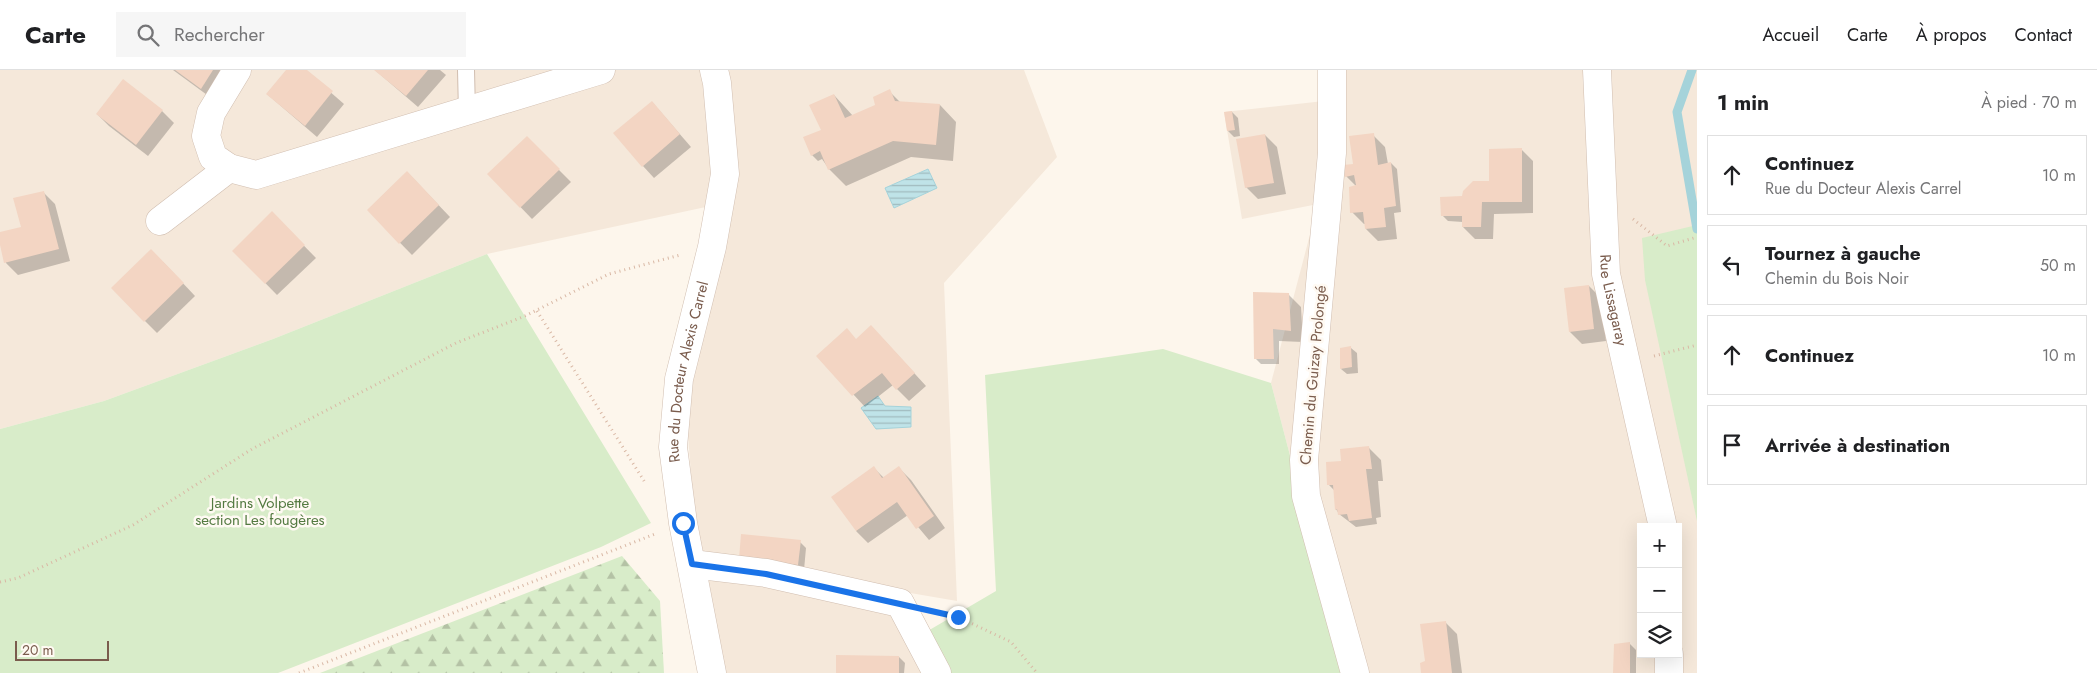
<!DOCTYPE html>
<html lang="fr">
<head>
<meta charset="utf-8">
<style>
  :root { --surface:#fff; --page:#f6f6f6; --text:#202124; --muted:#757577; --line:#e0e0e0 }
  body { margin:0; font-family:Jost,sans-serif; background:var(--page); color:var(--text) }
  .controls { position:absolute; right:15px; bottom:15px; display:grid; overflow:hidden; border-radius:0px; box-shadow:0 5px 20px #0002 }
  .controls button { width:45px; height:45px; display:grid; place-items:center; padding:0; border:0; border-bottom:1px solid var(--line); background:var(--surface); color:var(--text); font:25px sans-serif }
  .scale { position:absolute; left:15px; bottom:12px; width:94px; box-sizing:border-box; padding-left:5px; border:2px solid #7a5c4d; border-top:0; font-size:14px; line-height:18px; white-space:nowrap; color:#7a5c4d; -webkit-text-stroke:4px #fffaf3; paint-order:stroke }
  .stop { position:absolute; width:15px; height:15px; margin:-11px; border:4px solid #1a73e8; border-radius:50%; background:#fff }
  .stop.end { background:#1a73e8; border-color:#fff; box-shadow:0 1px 5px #0008 }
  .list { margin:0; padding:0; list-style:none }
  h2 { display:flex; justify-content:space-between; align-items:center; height:65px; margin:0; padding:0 20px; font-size:21px }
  h2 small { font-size:16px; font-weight:400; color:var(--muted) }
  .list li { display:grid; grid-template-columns:32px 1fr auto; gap:15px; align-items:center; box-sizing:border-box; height:80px; margin:0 10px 10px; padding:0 10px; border:1px solid var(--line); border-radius:0px }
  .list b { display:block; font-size:19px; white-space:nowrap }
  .list p { margin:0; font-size:16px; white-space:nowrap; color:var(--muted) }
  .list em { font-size:16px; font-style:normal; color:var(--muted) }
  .icon { flex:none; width:28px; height:28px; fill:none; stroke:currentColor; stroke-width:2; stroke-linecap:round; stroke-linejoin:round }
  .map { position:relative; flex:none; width:1697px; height:603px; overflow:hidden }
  header { display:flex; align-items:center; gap:30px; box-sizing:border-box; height:70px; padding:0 25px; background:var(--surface); border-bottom:1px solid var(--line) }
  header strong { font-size:24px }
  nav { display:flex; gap:28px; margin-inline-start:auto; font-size:18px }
  .search { width:350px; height:45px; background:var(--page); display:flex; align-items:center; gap:12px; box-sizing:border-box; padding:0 18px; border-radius:0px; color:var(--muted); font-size:19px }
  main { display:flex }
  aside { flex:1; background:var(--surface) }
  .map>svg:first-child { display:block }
</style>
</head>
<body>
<header>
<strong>Carte</strong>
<div class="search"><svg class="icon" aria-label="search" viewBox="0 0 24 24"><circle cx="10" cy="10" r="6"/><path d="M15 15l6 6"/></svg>Rechercher</div>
<nav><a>Accueil</a><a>Carte</a><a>À propos</a><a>Contact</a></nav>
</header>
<main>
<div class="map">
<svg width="1697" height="603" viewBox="0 0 1697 603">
  <defs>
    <pattern id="forest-firs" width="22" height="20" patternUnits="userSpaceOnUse" patternTransform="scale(1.25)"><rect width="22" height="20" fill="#d8ecc9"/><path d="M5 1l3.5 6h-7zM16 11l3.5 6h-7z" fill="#b4c2a5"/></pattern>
    <pattern id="water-rules" width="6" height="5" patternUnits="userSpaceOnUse" patternTransform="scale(1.25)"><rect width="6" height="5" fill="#bfe3e8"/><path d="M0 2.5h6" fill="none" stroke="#a0bbbe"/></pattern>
  </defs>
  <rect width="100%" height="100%" fill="#fdf6ec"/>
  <g fill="#f5e8da" fill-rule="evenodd">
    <path d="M 0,0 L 1024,0 L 1057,87 L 944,213 L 957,531 L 887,519 L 932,603 L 721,603 L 697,479 L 685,328 L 729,132 L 487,184 L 273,269 L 104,331 L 0,359 Z"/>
    <path d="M 1322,0 L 1697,0 L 1697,603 L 1347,603 L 1271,313 L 1318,134 L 1242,149 L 1224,42 L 1324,31 ZM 1641,457 L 1678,457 L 1678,584 L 1641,584 Z"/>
  </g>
  <path fill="url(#forest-firs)" d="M 622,486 L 660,531 L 664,603 L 320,603 Z"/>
  <g fill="#d8ecc9">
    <path d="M 1697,155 L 1697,451 L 1645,210 L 1642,168 Z"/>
    <path d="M 487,184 L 651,453 L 601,477 L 278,603 L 0,603 L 0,359 L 104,331 L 273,269 Z"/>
    <path d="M 1163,279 L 1271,313 L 1347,603 L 947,603 L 926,562 L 996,521 L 985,305 Z"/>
  </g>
  <g fill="url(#water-rules)" stroke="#a5d3da">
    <path d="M 928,99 L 937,118 L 894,138 L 885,118 Z"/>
    <path d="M 878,326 L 885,336 L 911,337 L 911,357 L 876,359 L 861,338 Z"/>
  </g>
  <g fill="#0003">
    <path d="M 173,0 L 233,0 L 214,30 Z"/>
    <path d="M 287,0 L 305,0 L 344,34 L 317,67 L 267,24 Z"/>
    <path d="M 375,0 L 440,0 L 446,5 L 418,37 Z"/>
    <path d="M 889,21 L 901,33 L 940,35 L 956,52 L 953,91 L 911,87 L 846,116 L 829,99 L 822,89 L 818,91 L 812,85 L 834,25 L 853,46 L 877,36 Z"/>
    <path d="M 652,32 L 691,77 L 654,108 L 643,96 Z"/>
    <path d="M 162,41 L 174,53 L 148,86 L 109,56 L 97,44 Z"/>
    <path d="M 1232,42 L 1238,48 L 1240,66 L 1234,67 L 1228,61 Z"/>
    <path d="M 1265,65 L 1277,77 L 1286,124 L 1258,129 L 1246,117 Z"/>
    <path d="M 1373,65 L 1385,77 L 1388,94 L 1391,93 L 1397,99 L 1401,142 L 1394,143 L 1397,169 L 1378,171 L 1366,159 L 1366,154 L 1364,154 L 1352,142 L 1356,116 L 1346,106 Z"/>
    <path d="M 527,68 L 571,112 L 532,149 L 489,104 Z"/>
    <path d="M 1521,79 L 1533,91 L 1533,143 L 1494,144 L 1493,169 L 1475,169 L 1463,157 L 1463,152 L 1448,151 L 1442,145 L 1462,127 L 1491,112 Z"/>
    <path d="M 407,102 L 450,147 L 412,185 L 368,140 Z"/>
    <path d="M 43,122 L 55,134 L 70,191 L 18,205 L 6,193 L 0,163 L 22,158 Z"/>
    <path d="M 272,143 L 316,188 L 277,225 L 234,181 Z"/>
    <path d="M 163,192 L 195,226 L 157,263 L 112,218 Z"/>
    <path d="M 1589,216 L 1601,228 L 1606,271 L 1582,274 L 1570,262 Z"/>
    <path d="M 1289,225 L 1301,237 L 1303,272 L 1279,271 L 1279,294 L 1261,294 L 1255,288 Z"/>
    <path d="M 883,269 L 926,316 L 909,331 L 893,315 L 865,337 L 818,286 L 857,270 Z"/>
    <path d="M 1351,278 L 1357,283 L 1358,303 L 1347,304 L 1341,299 Z"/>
    <path d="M 1369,378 L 1381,390 L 1383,411 L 1378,411 L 1381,447 L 1376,448 L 1377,454 L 1356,457 L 1339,444 L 1336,439 L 1335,421 L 1329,415 L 1342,392 Z"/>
    <path d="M 874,398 L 884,408 L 899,398 L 911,410 L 945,458 L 929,470 L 908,445 L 868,473 L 856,461 Z"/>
    <path d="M 800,472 L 806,478 L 804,500 L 746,494 Z"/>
    <path d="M 1445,552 L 1457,564 L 1462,603 L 1423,603 Z"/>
    <path d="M 1630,574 L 1636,580 L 1636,603 L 1614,603 Z"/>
    <path d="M 899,587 L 905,593 L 904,603 L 837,603 Z"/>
  </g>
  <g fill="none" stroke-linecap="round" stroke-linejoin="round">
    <path stroke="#a5d3da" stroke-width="9" d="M 1692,0 L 1677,42 L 1697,159"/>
  </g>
  <g fill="#f3d5c3">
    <path d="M 175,0 L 213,0 L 201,19 Z"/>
    <path d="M 286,0 L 307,0 L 333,21 L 305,56 L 266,24 Z"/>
    <path d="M 374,0 L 428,0 L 406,26 Z"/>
    <path d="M 123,9 L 163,40 L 136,75 L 96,44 Z"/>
    <path d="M 890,19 L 895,31 L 940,34 L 936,75 L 893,71 L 828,100 L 820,81 L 811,86 L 803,67 L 821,60 L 809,35 L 834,24 L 845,48 L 875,35 L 873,27 Z"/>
    <path d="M 652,31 L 680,64 L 642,97 L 613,63 Z"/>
    <path d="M 1232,41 L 1235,60 L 1227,61 L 1224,42 Z"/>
    <path d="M 1374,63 L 1378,95 L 1391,92 L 1396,136 L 1384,138 L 1386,157 L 1365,159 L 1363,142 L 1350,143 L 1349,117 L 1356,115 L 1354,105 L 1345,107 L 1343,95 L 1353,94 L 1349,66 Z"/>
    <path d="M 1265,64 L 1274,113 L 1245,118 L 1236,69 Z"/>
    <path d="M 527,66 L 560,99 L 520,138 L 487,104 Z"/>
    <path d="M 1522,78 L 1522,132 L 1482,132 L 1481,157 L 1462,157 L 1462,146 L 1441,146 L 1440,127 L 1462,126 L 1463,121 L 1473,111 L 1489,111 L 1489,79 Z"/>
    <path d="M 407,101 L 439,135 L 399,174 L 367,140 Z"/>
    <path d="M 44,121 L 59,179 L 4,193 L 0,175 L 0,162 L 21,157 L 13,128 Z"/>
    <path d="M 272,141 L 305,175 L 265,214 L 232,181 Z"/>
    <path d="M 151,179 L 184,213 L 144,252 L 111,218 Z"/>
    <path d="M 1589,215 L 1594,259 L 1569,262 L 1564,218 Z"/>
    <path d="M 1253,222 L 1289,223 L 1291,261 L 1273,259 L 1274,289 L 1254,289 Z"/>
    <path d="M 871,255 L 915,303 L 896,320 L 882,303 L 852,326 L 816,286 L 847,258 L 856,269 Z"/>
    <path d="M 1351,276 L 1352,297 L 1340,299 L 1340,278 Z"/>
    <path d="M 1369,376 L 1372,399 L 1366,399 L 1372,448 L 1349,451 L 1347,444 L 1338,445 L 1337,439 L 1335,440 L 1333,415 L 1327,415 L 1326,392 L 1341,391 L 1340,379 Z"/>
    <path d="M 874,396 L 882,408 L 899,396 L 934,446 L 916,459 L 897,432 L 856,461 L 831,427 Z"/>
    <path d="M 741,464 L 801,470 L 798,495 L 739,489 Z"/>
    <path d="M 1446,551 L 1452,603 L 1421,603 L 1420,593 L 1425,591 L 1420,554 Z"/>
    <path d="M 1630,572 L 1630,603 L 1613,603 L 1614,574 Z"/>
    <path d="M 836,585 L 899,586 L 899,603 L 836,603 Z"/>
  </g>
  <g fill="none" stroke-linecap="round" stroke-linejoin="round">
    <g stroke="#d1beb0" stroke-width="18">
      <path id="service" d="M 466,0 L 467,42"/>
    </g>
    <g stroke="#d1beb0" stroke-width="29">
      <g id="minor">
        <path d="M 237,0 L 211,43 L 206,66 L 213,87 L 229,98 L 256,105 L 601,0"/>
        <path d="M 1332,0 L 1332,83 L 1304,390 L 1306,426 L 1355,603"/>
        <path id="s1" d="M 1597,0 L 1606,204 L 1663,457"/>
        <path d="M 160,151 L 229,98"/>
        <path d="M 692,494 L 766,503 L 900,533 L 937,603"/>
        <path d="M 1669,584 L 1669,603"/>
        <path id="s2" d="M 712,603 L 683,453 L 673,377 L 679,309 L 712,177 L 725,104 L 717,13 L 714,0"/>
      </g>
    </g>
    <g stroke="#d9b8a5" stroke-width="3" stroke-dasharray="1 4" stroke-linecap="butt">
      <path d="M 1633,149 L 1667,176 L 1697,167"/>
      <path d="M 537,241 L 646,414"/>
      <path d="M 1654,286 L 1697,275"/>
      <path d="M 0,512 L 18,508 L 133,455 L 252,379 L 456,273 L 525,246 L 609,204 L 680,185"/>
      <path d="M 939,543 L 958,547 L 1011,572 L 1037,603"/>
      <path d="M 299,603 L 655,464"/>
    </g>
    <use href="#service" stroke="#fff" stroke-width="16"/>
    <use href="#minor" stroke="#fff" stroke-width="28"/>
  </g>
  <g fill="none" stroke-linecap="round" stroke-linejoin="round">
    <path stroke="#1a73e8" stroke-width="6" d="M 683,453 L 692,494 L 766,504 L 958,547"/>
  </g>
  <g text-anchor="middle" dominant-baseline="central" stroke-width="5" stroke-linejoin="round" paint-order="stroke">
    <g font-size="15" fill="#7a5c4d" stroke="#fffaf3">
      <text stroke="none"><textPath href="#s1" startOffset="231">Rue Lissagaray</textPath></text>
      <text stroke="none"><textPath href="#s2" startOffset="306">Rue du Docteur Alexis Carrel</textPath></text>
      <text transform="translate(1313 305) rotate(-85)">Chemin du Guizay Prolongé</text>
    </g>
    <g font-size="15" fill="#537a41" stroke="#fffaf3">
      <text x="260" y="433">Jardins Volpette<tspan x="260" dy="17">section Les fougères</tspan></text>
    </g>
  </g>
</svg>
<div class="controls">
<button>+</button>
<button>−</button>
<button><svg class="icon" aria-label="layers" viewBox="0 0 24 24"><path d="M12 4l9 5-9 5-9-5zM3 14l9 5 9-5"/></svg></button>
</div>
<div class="scale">20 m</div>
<div class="stop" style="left:683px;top:453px"></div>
<div class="stop end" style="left:958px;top:547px"></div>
</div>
<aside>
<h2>1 min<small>À pied · 70 m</small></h2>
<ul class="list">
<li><svg class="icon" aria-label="ahead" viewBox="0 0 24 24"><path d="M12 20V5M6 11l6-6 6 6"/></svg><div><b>Continuez</b><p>Rue du Docteur Alexis Carrel</p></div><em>10 m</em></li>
<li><svg class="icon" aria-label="left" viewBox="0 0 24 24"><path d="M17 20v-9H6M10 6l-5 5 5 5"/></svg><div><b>Tournez à gauche</b><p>Chemin du Bois Noir</p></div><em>50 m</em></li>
<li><svg class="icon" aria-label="ahead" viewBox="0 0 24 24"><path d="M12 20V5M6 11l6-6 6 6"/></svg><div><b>Continuez</b></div><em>10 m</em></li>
<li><svg class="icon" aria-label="arrive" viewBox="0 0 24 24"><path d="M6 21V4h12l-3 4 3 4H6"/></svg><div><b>Arrivée à destination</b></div></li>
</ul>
</aside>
</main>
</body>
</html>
